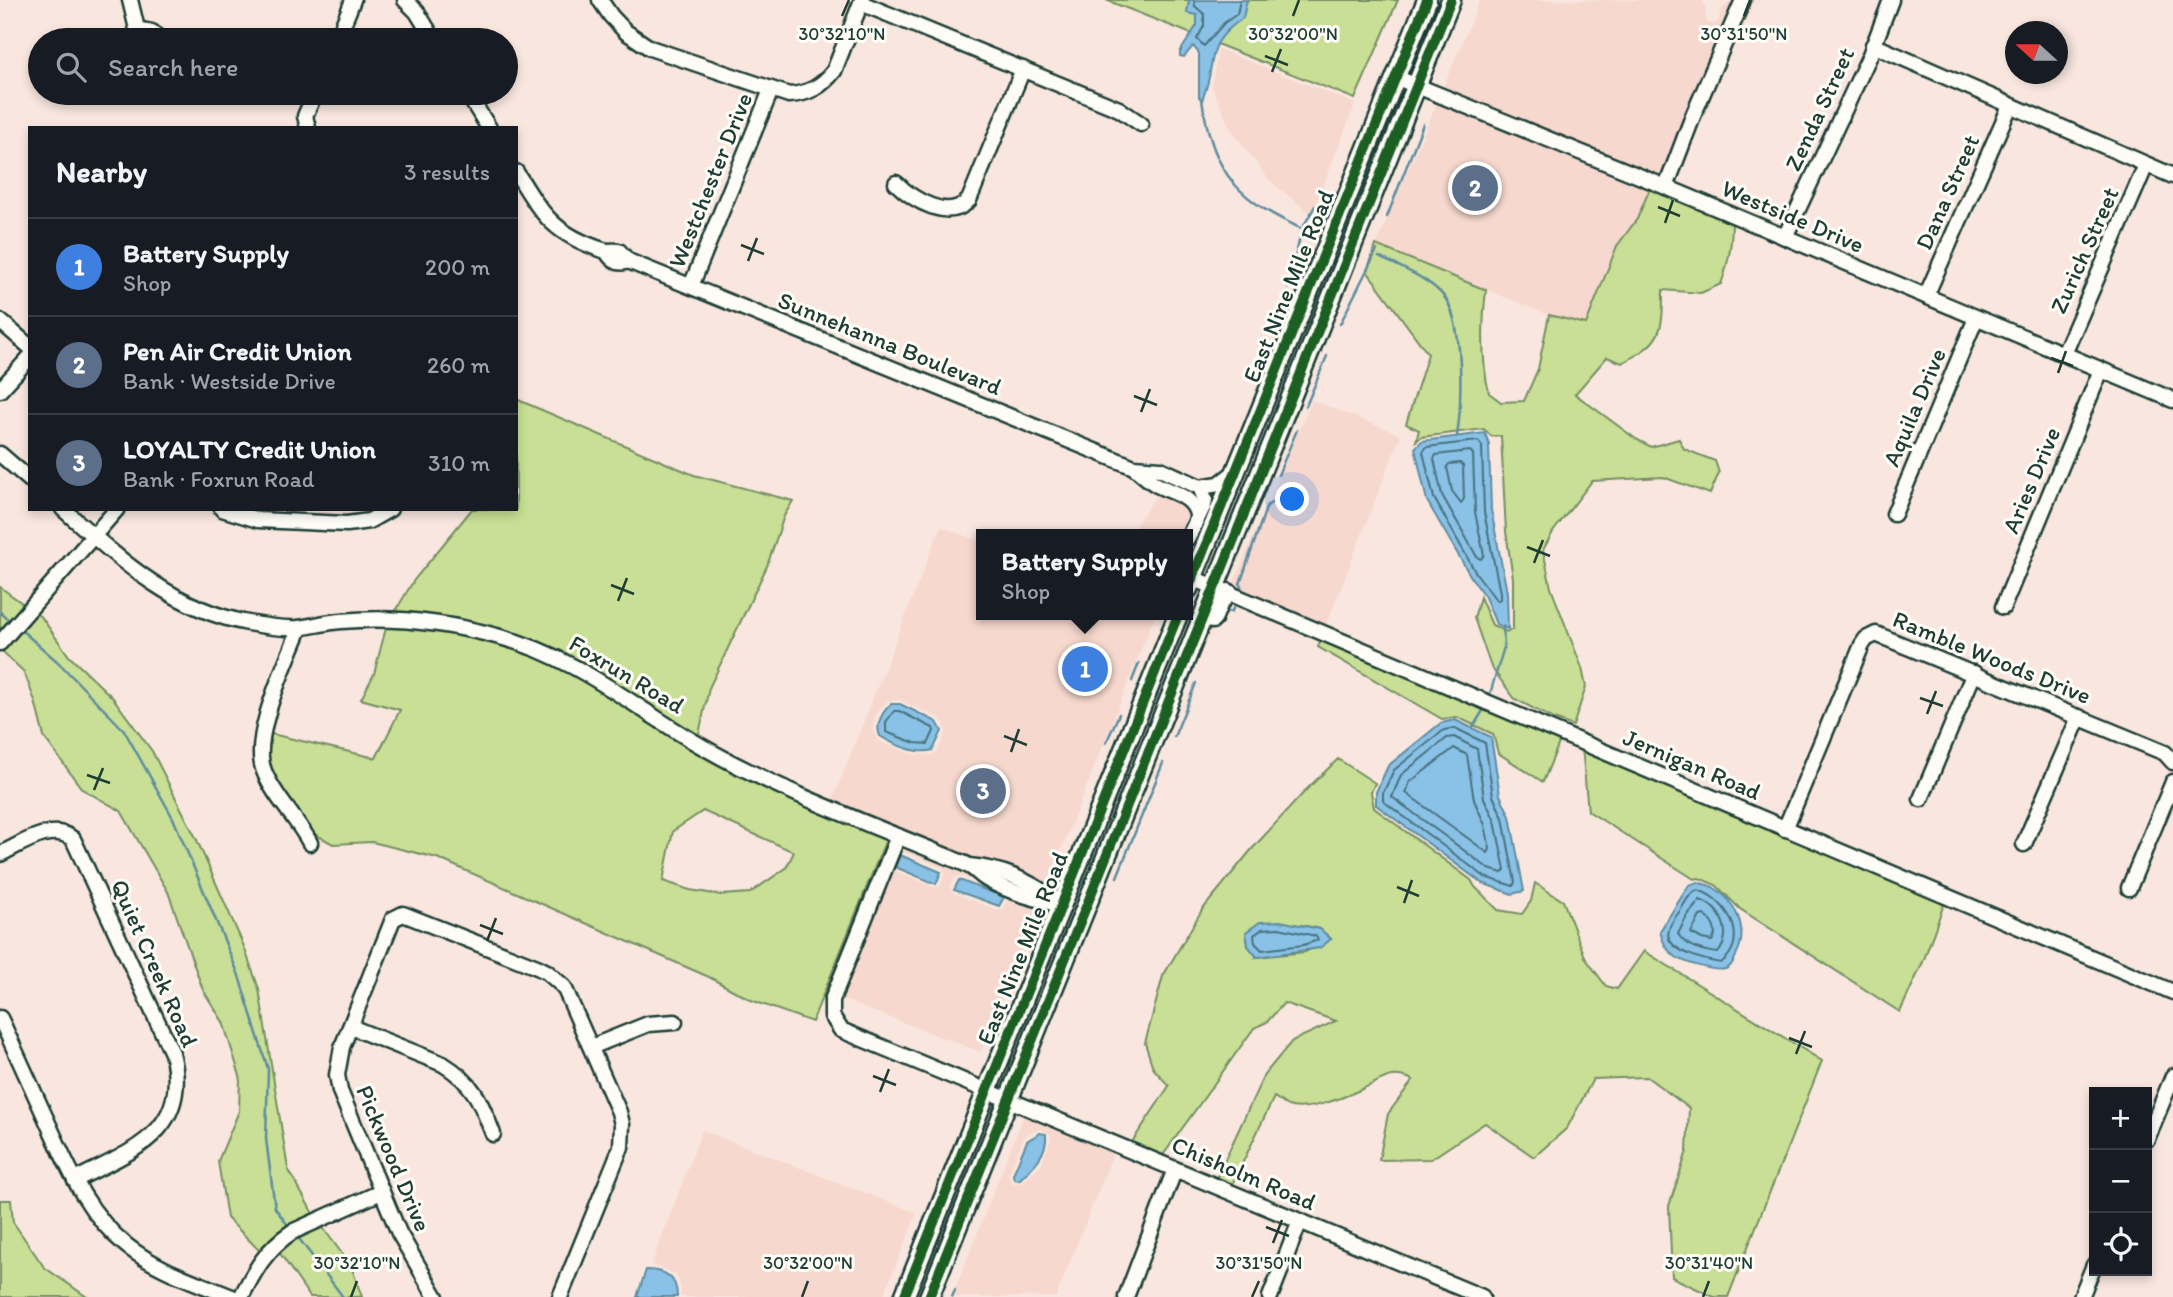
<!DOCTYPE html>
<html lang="en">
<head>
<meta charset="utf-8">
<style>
  :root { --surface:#171b24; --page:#20242c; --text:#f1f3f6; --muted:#9ea1a6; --line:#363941; --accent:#92a19f }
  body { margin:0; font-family:Itim,sans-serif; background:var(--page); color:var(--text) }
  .controls { position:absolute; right:21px; bottom:21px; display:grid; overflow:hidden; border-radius:0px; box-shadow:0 4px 10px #0003 }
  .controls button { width:63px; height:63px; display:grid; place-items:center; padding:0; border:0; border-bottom:2px solid var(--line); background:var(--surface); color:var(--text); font:35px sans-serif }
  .compass { position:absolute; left:2005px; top:21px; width:63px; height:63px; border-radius:50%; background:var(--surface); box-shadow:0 4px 10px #0003; rotate:291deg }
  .you { position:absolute; left:1293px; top:500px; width:24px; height:24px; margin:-18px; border:5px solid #fff; border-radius:50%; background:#1a73e8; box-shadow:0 0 0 10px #1a73e833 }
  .badge { display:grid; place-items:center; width:46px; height:46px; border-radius:50%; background:var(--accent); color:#fff; font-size:23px; font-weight:700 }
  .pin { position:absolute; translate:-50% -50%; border:4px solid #fff; box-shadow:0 2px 7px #0006 }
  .popup { position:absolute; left:976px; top:529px; width:217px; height:91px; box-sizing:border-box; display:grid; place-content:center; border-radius:0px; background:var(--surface); filter:drop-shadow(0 2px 5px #0005); font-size:23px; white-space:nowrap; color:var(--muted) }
  .popup b { font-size:26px; color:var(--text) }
  .popup::after { content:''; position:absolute; left:50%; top:100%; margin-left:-14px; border:14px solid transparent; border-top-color:var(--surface) }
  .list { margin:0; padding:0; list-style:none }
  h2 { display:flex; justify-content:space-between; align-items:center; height:91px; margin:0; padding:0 28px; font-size:30px }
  h2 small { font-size:23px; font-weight:400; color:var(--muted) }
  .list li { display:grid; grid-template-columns:46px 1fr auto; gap:21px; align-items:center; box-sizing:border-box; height:98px; padding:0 28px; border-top:2px solid var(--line) }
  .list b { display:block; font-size:26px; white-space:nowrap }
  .list p { margin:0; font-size:23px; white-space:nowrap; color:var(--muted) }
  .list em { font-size:23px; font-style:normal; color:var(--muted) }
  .icon { flex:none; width:38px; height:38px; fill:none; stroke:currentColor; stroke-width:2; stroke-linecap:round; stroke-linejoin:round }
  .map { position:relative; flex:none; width:2173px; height:1297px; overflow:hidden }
  .search { position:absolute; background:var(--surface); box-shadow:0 4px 10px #0003; left:28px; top:28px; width:490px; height:77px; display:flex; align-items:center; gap:18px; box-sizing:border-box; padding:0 24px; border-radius:38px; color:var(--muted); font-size:26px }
  .panel { position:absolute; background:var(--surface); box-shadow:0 4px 10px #0003; left:28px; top:126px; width:490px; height:385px; border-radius:0px }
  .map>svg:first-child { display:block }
</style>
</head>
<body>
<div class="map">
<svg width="2173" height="1297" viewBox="0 0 2173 1297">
  <rect width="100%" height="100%" fill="#f9e7df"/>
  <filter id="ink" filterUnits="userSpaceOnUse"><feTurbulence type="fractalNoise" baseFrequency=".0143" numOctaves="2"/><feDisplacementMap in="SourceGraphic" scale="14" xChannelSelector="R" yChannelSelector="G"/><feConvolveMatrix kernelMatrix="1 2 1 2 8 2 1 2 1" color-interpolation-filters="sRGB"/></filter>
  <g filter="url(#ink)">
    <g fill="#f6d8ce" fill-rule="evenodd">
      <path d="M 1480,0 L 1702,0 L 1705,5 L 1706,21 L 1712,25 L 1718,23 L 1721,10 L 1732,0 L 1737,0 L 1663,181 L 1442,90 Z"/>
      <path d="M 1218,49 L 1353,103 L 1356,102 L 1312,215 L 1269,180 L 1230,128 L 1212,87 Z"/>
      <path d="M 1439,98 L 1651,186 L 1637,219 L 1617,246 L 1586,324 L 1549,315 L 1376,245 Z"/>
      <path d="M 1312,400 L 1401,435 L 1325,628 L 1231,589 Z"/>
      <path d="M 1159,491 L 1187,504 L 1191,517 L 1184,534 L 1130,534 Z"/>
      <path d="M 941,526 L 982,543 L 982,615 L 1155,615 L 1046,888 L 971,861 L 831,804 ZM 899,700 L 939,718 L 944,724 L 946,733 L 937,752 L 931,755 L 913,754 L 883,743 L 876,738 L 873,730 L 875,718 L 882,706 L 888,701 Z"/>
      <path d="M 901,842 L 1040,904 L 981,1052 L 838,998 L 891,866 L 894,870 L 934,887 L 940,886 L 945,874 L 943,868 L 902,851 L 897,853 ZM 961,876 L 1005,893 L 1008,898 L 1003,908 L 998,910 L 953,893 L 950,887 L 955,878 Z"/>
      <path d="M 1025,1112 L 1115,1149 L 1056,1297 L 952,1297 ZM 1041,1129 L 1050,1134 L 1051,1139 L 1042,1163 L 1022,1183 L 1013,1183 L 1010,1179 L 1009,1172 L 1023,1139 L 1030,1132 Z"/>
      <path d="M 702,1130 L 917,1213 L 883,1297 L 681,1297 L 681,1287 L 676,1275 L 660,1267 L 651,1266 Z"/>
    </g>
    <g fill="#c8df95" stroke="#748e64" stroke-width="2" fill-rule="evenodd">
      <path d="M 1106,0 L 1398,0 L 1355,99 Z"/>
      <path d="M 1651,186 L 1732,222 C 1732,244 1729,263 1721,284 L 1701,293 L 1663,290 C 1663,333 1662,342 1622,363 L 1607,357 L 1575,394 L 1636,439 L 1651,447 L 1679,439 L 1684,449 L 1715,461 L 1719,473 L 1710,494 L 1663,477 L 1592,481 L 1553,532 L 1543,550 L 1551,588 L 1582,668 L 1586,687 L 1573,726 L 1554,719 L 1515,699 L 1491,667 L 1474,618 L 1480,597 L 1492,625 L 1507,632 L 1513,629 L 1513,578 L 1506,532 L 1501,436 L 1491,436 L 1484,429 L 1421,437 L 1416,441 L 1419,430 L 1406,424 L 1428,354 L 1367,271 L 1376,245 L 1486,290 C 1482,324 1481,359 1489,393 L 1501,402 L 1524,401 L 1538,369 L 1549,315 L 1586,324 L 1617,246 L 1637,219 Z"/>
      <path d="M 516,399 L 694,475 L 793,501 L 784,516 L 767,566 L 709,688 L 698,739 L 581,664 L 393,615 L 414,580 L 472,509 L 516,509 Z"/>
      <path d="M 0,587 L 26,606 L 0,635 Z"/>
      <path d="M 34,612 L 42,618 L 69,656 L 113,698 L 152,751 L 196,838 L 243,944 L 259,989 L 288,1169 L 315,1217 L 262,1250 L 258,1249 L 227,1218 L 218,1161 L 239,1111 L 240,1076 L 223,1022 L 203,990 L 168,892 L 121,811 L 82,789 L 44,737 L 35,701 L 24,672 L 1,650 Z"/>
      <path d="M 387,624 L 419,626 L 520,648 L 887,837 L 812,1022 L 751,1000 L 709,977 L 437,858 L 372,842 L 333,844 L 311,832 L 278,786 L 267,764 L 267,733 L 376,758 L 400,710 L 361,699 L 374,674 ZM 703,811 L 794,852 L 786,868 L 750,893 L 721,895 L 690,890 L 663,881 L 673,831 Z"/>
      <path d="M 1322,637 L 1561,738 L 1543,782 L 1498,753 L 1493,734 L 1457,717 L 1442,719 L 1318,647 Z"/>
      <path d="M 1582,747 L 1945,901 L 1923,962 L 1900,1012 L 1740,909 L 1716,885 L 1699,878 L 1694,879 L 1588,811 Z"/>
      <path d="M 1338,759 L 1375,783 L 1371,792 L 1374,808 L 1471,880 L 1475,887 L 1498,910 L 1522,914 L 1531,901 L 1535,883 L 1563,901 L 1586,959 L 1606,986 L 1617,989 L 1644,951 L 1822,1061 L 1728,1297 L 1714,1297 L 1672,1277 L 1669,1206 L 1687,1151 L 1689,1108 L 1647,1077 L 1593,1079 L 1567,1128 L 1534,1157 L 1485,1123 L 1431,1159 L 1379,1160 L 1388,1114 L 1413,1080 C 1389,1070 1384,1080 1362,1089 C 1345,1097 1306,1113 1288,1106 C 1283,1104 1278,1099 1274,1097 L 1231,1187 L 1215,1181 L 1264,1075 L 1292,1041 L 1336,1021 L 1284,1003 L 1267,1022 L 1254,1028 L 1161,1158 L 1130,1145 L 1169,1086 L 1153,1068 L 1145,1043 L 1163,976 L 1202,910 L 1252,849 L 1308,788 ZM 1301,925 L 1320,929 L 1331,939 L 1305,952 L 1257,957 Z"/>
      <path d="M 0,1200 L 11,1200 L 13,1222 L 44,1267 L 87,1297 L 0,1297 Z"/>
      <path d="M 321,1225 L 351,1266 L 362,1297 L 310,1297 L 279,1252 L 275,1251 L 282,1245 Z"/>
    </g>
    <g fill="#89c1e7" stroke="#5f8c9f" stroke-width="2">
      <path d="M 1189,0 L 1247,0 L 1243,18 C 1201,47 1219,60 1202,100 L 1199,97 L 1199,53 L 1193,46 L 1184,57 L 1180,56 L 1180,52 L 1197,25 L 1197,15 L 1187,13 Z"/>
      <path d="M 1485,433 L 1489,444 L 1491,510 L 1507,592 L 1508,629 L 1496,624 L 1485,597 L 1471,577 L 1427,501 L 1415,448 L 1422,441 Z"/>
      <path d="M 891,704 L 900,704 L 937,722 L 942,731 L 933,750 C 918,755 894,745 880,736 C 875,725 882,712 891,704 Z"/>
      <path d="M 1455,720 L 1491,737 L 1500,795 L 1510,816 L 1524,891 L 1512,894 L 1482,883 L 1376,805 L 1376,792 L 1388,766 L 1441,723 Z"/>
      <path d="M 900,855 L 941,872 L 936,884 L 895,867 Z"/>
      <path d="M 959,880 L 1004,897 L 999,906 L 954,890 Z"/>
      <path d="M 1698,882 C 1702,884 1709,885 1713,887 C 1735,900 1749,929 1737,953 C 1736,956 1733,964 1729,967 C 1721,975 1682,962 1673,955 C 1666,949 1662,940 1660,931 L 1689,885 Z"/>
      <path d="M 1280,921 L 1320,929 L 1331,939 L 1320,948 L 1257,957 L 1248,946 L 1246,932 L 1260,922 Z"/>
      <path d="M 1040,1133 L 1046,1134 C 1048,1154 1032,1168 1019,1180 L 1014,1179 L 1013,1174 L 1027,1141 Z"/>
      <path d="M 646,1270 C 666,1270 677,1277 677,1297 L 637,1297 Z"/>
    </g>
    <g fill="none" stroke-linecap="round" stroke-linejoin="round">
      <g stroke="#49727c" stroke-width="2">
        <path d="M 1194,0 L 1195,6 L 1204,14 L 1204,26 L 1197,39 L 1204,46 L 1224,23 L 1237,14 L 1240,0"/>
        <path d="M 1478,441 L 1482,446 L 1484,512 L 1500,593 L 1500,599 L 1497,601 L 1476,573 L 1434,498 L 1423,452 L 1426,447 Z"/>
        <path d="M 1470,451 L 1473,454 L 1475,512 L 1484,555 L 1481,559 L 1477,557 L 1442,495 L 1434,459 L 1436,455 Z"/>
        <path d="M 1460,463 L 1463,466 L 1464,499 L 1461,503 L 1452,491 L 1447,467 L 1449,464 Z"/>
        <path d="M 894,711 L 899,711 L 933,728 L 934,731 L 928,744 L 915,743 L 886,732 L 886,722 Z"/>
        <path d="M 1455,728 L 1485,743 L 1493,796 L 1503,818 L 1515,882 L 1513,886 L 1485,877 L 1383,801 L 1383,793 L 1394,770 L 1444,730 Z"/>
        <path d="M 1454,737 L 1477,749 L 1484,798 L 1495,821 L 1505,870 L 1502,873 L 1489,869 L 1392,797 L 1401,775 L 1447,738 Z"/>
        <path d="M 1454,748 L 1467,755 L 1474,800 L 1485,825 L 1490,849 L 1488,853 L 1406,793 L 1410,782 Z"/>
        <path d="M 1698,890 C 1727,899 1751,940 1721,963 C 1708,961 1662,951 1669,930 C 1670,924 1676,916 1680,911 C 1685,903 1689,893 1698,890 Z"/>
        <path d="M 1700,900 C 1722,908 1733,934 1718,953 C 1703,951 1687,948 1678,934 L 1687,916 Z"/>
        <path d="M 1704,915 C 1712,921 1719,932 1712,941 L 1702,939 L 1691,933 L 1700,916 Z"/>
        <path d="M 1279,928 L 1316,936 L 1318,940 L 1303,945 L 1262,950 L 1255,943 L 1254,935 L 1262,929 Z"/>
      </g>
      <g stroke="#5f8c9f" stroke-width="2.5">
        <path d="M 1202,100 C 1214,177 1239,201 1309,232"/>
        <path d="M 1387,217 L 1423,124"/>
        <path d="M 1379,257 C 1400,267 1425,277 1441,293 C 1465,316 1462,405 1457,436"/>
        <path d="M 1288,288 L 1302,229 L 1315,206"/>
        <path d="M 1340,324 L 1377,250"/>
        <path d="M 1306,406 L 1327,356"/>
        <path d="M 1278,475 L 1297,430"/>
        <path d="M 1267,506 L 1275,500"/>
        <path d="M 1242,589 L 1240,584 L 1267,505"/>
        <path d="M 1228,611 L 1231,612 L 1235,606"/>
        <path d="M 0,612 L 12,623"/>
        <path d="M 20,629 L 58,662 L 124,730 L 173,818 L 238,973 L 268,1069 L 266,1139 L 275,1208 L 290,1228"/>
        <path d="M 1132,681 L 1139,663"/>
        <path d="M 1490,694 L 1504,647 L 1503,626"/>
        <path d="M 1473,727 L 1484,709"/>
        <path d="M 1174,737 L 1196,683"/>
        <path d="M 1106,743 L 1119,714"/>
        <path d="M 1117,877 L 1163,763"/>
        <path d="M 297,1236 L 343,1297"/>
        <path d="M 952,1297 L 955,1290"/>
      </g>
      <g stroke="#1f3d34" stroke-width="19">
        <g id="minor">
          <path d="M 130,0 L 137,29"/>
          <path d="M 405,0 L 417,12 L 434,40"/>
          <path d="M 600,0 L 611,16 L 626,32 L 650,48 L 789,95 C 809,94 822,86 834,71 L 862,0"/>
          <path d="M 861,3 L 1119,109 L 1141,124"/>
          <path d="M 136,40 L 137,29 L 152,32 L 160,40"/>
          <path d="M 337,40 L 353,0"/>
          <path d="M 1873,45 L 2173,176"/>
          <path d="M 1395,77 L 1666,187 L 2173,400"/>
          <path d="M 467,93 L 489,128"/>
          <path d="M 308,128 L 305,116 L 315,93"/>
          <path d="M 516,172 C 542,214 553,234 603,250 C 609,252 614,250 619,251 L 628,261 C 618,265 612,260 607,252"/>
          <path d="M 896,183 C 913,200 949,222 969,200 L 1023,69"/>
          <path d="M 1666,187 L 1693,116 L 1743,0"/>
          <path d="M 1785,237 L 1870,55 L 1891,0"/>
          <path d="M 628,261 L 1134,467 L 1160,469 L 1200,487 L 1205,499 L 1204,505 L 1188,538"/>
          <path d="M 691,286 L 771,90"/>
          <path d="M 1926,296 L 2010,106"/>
          <path d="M 0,321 L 30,347"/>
          <path d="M 2064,354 L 2146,165"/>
          <path d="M 0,390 L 30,357"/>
          <path d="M 0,454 L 30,480"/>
          <path d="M 1134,467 C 1142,474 1149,481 1157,485 C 1173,493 1194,496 1197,515"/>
          <path d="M 1200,487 L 1219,484 L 1236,471"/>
          <path d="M 63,509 C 119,559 172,609 248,623 C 264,626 282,629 298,628 C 312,626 327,622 341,621 C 395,616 449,623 500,637 C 577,657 636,709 703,747 C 782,792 867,823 951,858 C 957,861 965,863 971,867 C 977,871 982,877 988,880 C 1011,893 1037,899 1061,905"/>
          <path d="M 222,509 L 258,520 L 347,524 L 369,521 L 390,509"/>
          <path d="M 1894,514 L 1976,318"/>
          <path d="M 1188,576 L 2173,992"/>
          <path d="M 2003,607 L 2101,370"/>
          <path d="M 300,628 C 287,662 250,737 264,771 C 274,797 297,818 310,843"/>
          <path d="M 0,643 L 117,509"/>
          <path d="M 1921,799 L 1974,673"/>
          <path d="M 1785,829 L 1862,645 L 1866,639 L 1876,634 L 2165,753 L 2173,762"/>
          <path d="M 898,836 L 832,1000 L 832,1016 L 841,1030 L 1482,1297"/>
          <path d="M 2024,844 L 2079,717"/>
          <path d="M 0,854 C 22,844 51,822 73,839 L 172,1053 C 192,1132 131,1151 75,1180"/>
          <path d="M 969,866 C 1002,869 1028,880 1055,900"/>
          <path d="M 2129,888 L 2173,782"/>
          <path d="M 0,1018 C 16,1052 31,1086 47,1121 C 68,1167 86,1213 127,1246 C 157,1270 196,1282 232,1297"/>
          <path d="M 351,1027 L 443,1064 C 474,1083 481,1102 493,1134"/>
          <path d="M 591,1047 L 648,1024 L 675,1022"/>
          <path d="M 2147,1139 L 2173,1076"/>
          <path d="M 241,1297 C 255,1270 266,1249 292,1232 L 381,1192"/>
          <path d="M 436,1297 L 399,1233 L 340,1091 L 337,1075 L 342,1047 L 393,919 L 403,914 L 537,967 L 547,972 L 564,987 L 619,1112 L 622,1124 L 621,1147 L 560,1297"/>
          <path d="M 1126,1297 L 1175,1169"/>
          <path d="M 1270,1297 L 1300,1221"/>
          <path d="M 2081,1297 L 2094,1265"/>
        </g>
      </g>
      <g stroke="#1f3d34" stroke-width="23">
        <g id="major">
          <path d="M 1188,589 L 1427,0"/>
          <path d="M 1212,619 L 1219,602 L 1228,593"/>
          <path d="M 904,1297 L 1178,615"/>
          <path d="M 929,1297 L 1451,0"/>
        </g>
      </g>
      <use href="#minor" stroke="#fdfcf7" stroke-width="14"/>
      <use href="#major" stroke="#fdfcf7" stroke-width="18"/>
      <g stroke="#fdfcf7" stroke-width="15">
        <g id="cycleway">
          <path d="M 1188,589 L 1427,0"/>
          <path d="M 904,1297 L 1178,615"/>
          <path d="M 929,1297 L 1451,0"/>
        </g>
      </g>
      <use href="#cycleway" stroke="#1b5e20" stroke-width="10"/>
    </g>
  </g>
  <path fill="none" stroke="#1f3d34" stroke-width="2.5" d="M 842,16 L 849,0M 1293,16 L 1299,0M 1744,16 L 1750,0M 1265,56 L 1288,65M 1272,72 L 1281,49M 1658,207 L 1680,216M 1665,223 L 1673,200M 741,245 L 764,254M 748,261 L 757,238M 2051,358 L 2073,366M 2058,373 L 2066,351M 1134,396 L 1157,405M 1141,412 L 1150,389M 1527,547 L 1550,556M 1534,563 L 1543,540M 611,585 L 634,594M 618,601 L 627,578M 1920,698 L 1943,706M 1927,714 L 1936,691M 1004,736 L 1027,745M 1011,752 L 1019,729M 87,775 L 110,783M 94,790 L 103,768M 1397,887 L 1419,896M 1404,903 L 1412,880M 480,925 L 503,934M 487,941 L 496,918M 1789,1038 L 1812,1047M 1796,1054 L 1805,1031M 873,1076 L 896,1085M 880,1092 L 889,1069M 1266,1227 L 1289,1236M 1273,1243 L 1282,1220M 351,1297 L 357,1281M 802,1297 L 808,1281M 1252,1297 L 1259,1281M 1703,1297 L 1709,1281"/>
  <g text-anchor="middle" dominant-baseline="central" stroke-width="6" stroke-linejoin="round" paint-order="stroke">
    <g font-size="24" fill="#1f3d34" stroke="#fdfcf7">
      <text transform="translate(1819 109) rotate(-65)">Zenda Street</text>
      <text transform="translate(710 180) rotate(-68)">Westchester Drive</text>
      <text transform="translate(1947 192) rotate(-66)">Dana Street</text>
      <text transform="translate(1793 216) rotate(23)">Westside Drive</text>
      <text transform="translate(2084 250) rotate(-66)">Zurich Street</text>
      <text transform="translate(1288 286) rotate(-68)">East Nine Mile Road</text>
      <text transform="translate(890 343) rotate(22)">Sunnehanna Boulevard</text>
      <text transform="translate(1914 407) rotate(-67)">Aquila Drive</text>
      <text transform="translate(2031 480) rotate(-67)">Aries Drive</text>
      <text transform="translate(1992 657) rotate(22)">Ramble Woods Drive</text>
      <text transform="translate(627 674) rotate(31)">Foxrun Road</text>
      <text transform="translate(1692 764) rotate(23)">Jernigan Road</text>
      <text transform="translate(1022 948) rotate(-68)">East Nine Mile Road</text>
      <text transform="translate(155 963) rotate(66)">Quiet Creek Road</text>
      <text transform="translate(394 1158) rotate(67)">Pickwood Drive</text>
      <text transform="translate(1244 1173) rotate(23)">Chisholm Road</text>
    </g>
  </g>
  <g font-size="18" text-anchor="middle" fill="#1f3d34" stroke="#fdfcf7" stroke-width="6" stroke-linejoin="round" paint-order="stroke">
    <text x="842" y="40">30°32'10"N</text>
    <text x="1293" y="40">30°32'00"N</text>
    <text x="1744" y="40">30°31'50"N</text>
    <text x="357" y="1269">30°32'10"N</text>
    <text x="808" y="1269">30°32'00"N</text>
    <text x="1259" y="1269">30°31'50"N</text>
    <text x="1709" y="1269">30°31'40"N</text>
  </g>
</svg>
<div class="controls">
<button>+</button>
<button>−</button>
<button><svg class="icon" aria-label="locate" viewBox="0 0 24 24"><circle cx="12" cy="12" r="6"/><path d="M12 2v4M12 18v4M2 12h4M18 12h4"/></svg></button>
</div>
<svg class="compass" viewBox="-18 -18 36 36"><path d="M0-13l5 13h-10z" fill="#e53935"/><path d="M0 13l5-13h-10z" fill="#9ea1a6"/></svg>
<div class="you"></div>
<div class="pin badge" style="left:1085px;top:669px;background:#3f7fe0">1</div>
<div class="popup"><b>Battery Supply</b>Shop</div>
<div class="pin badge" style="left:1475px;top:188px;background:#5c6f8a">2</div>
<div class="pin badge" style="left:983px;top:791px;background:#5c6f8a">3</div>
<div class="search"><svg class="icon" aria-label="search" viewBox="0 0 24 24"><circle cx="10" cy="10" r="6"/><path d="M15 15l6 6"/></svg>Search here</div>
<section class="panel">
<h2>Nearby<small>3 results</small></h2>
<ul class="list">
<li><span class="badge" style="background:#3f7fe0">1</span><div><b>Battery Supply</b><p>Shop</p></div><em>200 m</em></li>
<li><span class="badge" style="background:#5c6f8a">2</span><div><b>Pen Air Credit Union</b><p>Bank · Westside Drive</p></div><em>260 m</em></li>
<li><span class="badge" style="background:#5c6f8a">3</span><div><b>LOYALTY Credit Union</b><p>Bank · Foxrun Road</p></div><em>310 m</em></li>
</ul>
</section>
</div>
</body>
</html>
